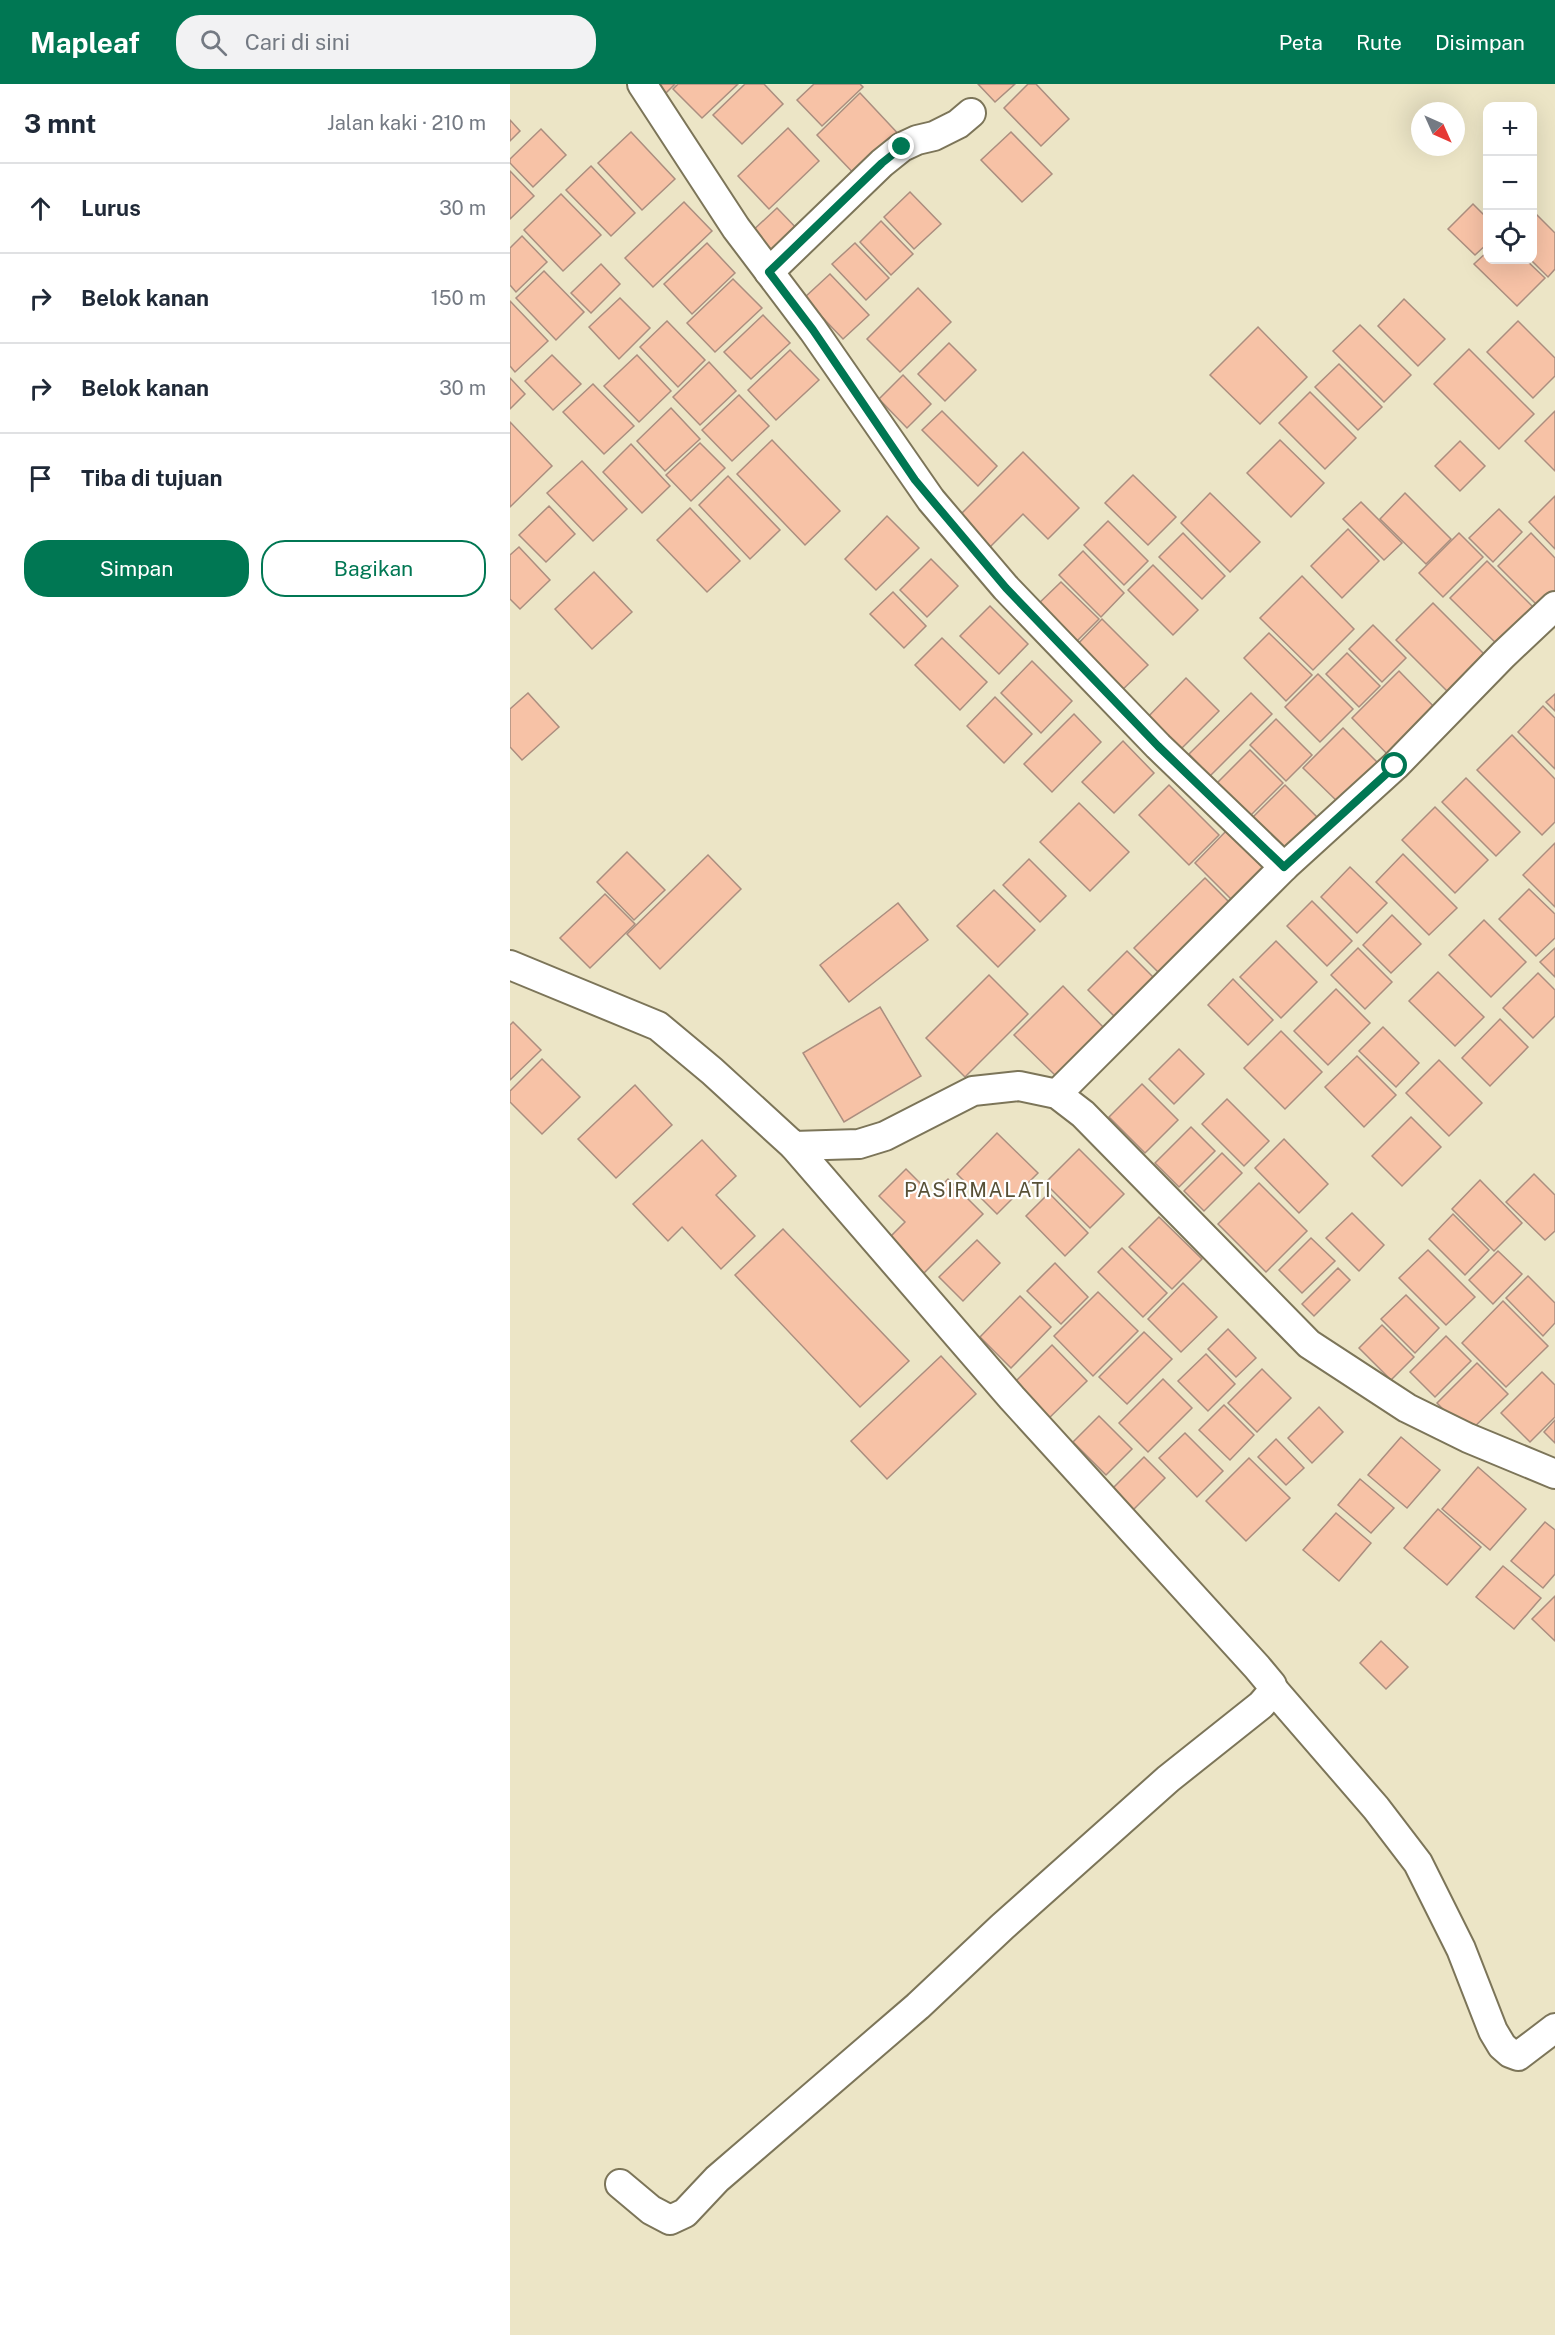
<!DOCTYPE html>
<html lang="id">
<head>
<meta charset="utf-8">
<style>
  :root { --surface:#fff; --page:#f2f2f3; --text:#1f2937; --muted:#747a83; --line:#e0e1e3; --accent:#007753 }
  body { margin:0; font-family:"Public Sans",sans-serif; background:var(--page); color:var(--text) }
  .controls { position:absolute; right:18px; top:18px; display:grid; overflow:hidden; border-radius:12px; box-shadow:0 6px 24px #0002 }
  .controls button { width:54px; height:54px; display:grid; place-items:center; padding:0; border:0; border-bottom:2px solid var(--line); background:var(--surface); color:var(--text); font:30px sans-serif }
  .compass { position:absolute; left:901px; top:18px; width:54px; height:54px; border-radius:50%; background:var(--surface); box-shadow:0 6px 24px #0002; rotate:135deg }
  .stop { position:absolute; width:18px; height:18px; margin:-14px; border:4px solid #007753; border-radius:50%; background:#fff }
  .stop.end { background:#007753; border-color:#fff; box-shadow:0 2px 6px #0008 }
  .list { margin:0; padding:0; list-style:none }
  h2 { display:flex; justify-content:space-between; align-items:center; height:78px; margin:0; padding:0 24px; font-size:26px }
  h2 small { font-size:20px; font-weight:400; color:var(--muted) }
  .list li { display:grid; grid-template-columns:39px 1fr auto; gap:18px; align-items:center; box-sizing:border-box; height:90px; padding:0 24px; border-top:2px solid var(--line) }
  .list b { display:block; font-size:22px; white-space:nowrap }
  .list em { font-size:20px; font-style:normal; color:var(--muted) }
  .actions { display:flex; gap:12px; padding:18px 24px }
  .actions a { flex:1; padding:14px 0; border:2px solid var(--accent); border-radius:24px; text-align:center; font-size:21px; color:var(--accent) }
  .actions .main { background:var(--accent); color:#fff }
  .icon { flex:none; width:33px; height:33px; fill:none; stroke:currentColor; stroke-width:2; stroke-linecap:round; stroke-linejoin:round }
  .map { position:relative; flex:none; width:1045px; height:2251px; overflow:hidden }
  header { display:flex; align-items:center; gap:36px; box-sizing:border-box; height:84px; padding:0 30px; background:var(--accent); color:#fff }
  header strong { font-size:28px }
  nav { display:flex; gap:33px; margin-inline-start:auto; font-size:21px }
  .search { width:420px; height:54px; background:var(--page); display:flex; align-items:center; gap:15px; box-sizing:border-box; padding:0 21px; border-radius:24px; color:var(--muted); font-size:22px }
  main { display:flex }
  aside { flex:1; background:var(--surface) }
  .map>svg:first-child { display:block }
</style>
</head>
<body>
<header>
<strong>Mapleaf</strong>
<div class="search"><svg class="icon" aria-label="search" viewBox="0 0 24 24"><circle cx="10" cy="10" r="6"/><path d="M15 15l6 6"/></svg>Cari di sini</div>
<nav><a>Peta</a><a>Rute</a><a>Disimpan</a></nav>
</header>
<main>
<aside>
<h2>3 mnt<small>Jalan kaki · 210 m</small></h2>
<ul class="list">
<li><svg class="icon" aria-label="ahead" viewBox="0 0 24 24"><path d="M12 20V5M6 11l6-6 6 6"/></svg><div><b>Lurus</b></div><em>30 m</em></li>
<li><svg class="icon" aria-label="right" viewBox="0 0 24 24"><path d="M7 20v-9h11M14 6l5 5-5 5"/></svg><div><b>Belok kanan</b></div><em>150 m</em></li>
<li><svg class="icon" aria-label="right" viewBox="0 0 24 24"><path d="M7 20v-9h11M14 6l5 5-5 5"/></svg><div><b>Belok kanan</b></div><em>30 m</em></li>
<li><svg class="icon" aria-label="arrive" viewBox="0 0 24 24"><path d="M6 21V4h12l-3 4 3 4H6"/></svg><div><b>Tiba di tujuan</b></div></li>
</ul>
<div class="actions"><a class="main">Simpan</a><a>Bagikan</a></div>
</aside>
<div class="map">
<svg width="1045" height="2251" viewBox="0 0 1045 2251">
  <rect width="100%" height="100%" fill="#ece5c6"/>
  <g fill="#f7c2a6" stroke="#ab8e7f" stroke-width="1.5">
    <path d="M 147,0 L 165,0 L 156,9 Z"/>
    <path d="M 168,0 L 228,0 L 192,34 L 163,5 Z"/>
    <path d="M 235,0 L 254,0 L 273,20 L 232,60 L 203,31 Z"/>
    <path d="M 304,0 L 350,0 L 353,3 L 312,42 L 287,16 Z"/>
    <path d="M 468,0 L 505,0 L 485,18 Z"/>
    <path d="M 518,0 L 526,0 L 559,35 L 531,62 L 494,24 Z"/>
    <path d="M 350,9 L 394,56 L 351,97 L 307,51 Z"/>
    <path d="M 0,36 L 10,47 L 0,57 Z"/>
    <path d="M 278,44 L 309,77 L 259,125 L 228,92 Z"/>
    <path d="M 31,45 L 56,71 L 23,103 L 0,79 L 0,75 Z"/>
    <path d="M 121,48 L 165,95 L 132,126 L 88,79 Z"/>
    <path d="M 501,48 L 542,90 L 512,118 L 471,76 Z"/>
    <path d="M 81,82 L 125,129 L 101,152 L 56,106 Z"/>
    <path d="M 0,87 L 24,112 L 0,135 Z"/>
    <path d="M 400,108 L 431,140 L 404,165 L 374,133 Z"/>
    <path d="M 51,110 L 91,151 L 53,187 L 14,146 Z"/>
    <path d="M 174,118 L 202,147 L 143,203 L 115,174 Z"/>
    <path d="M 963,120 L 978,135 L 978,159 L 965,171 L 938,145 Z"/>
    <path d="M 267,124 L 293,151 L 265,178 L 239,150 Z"/>
    <path d="M 1023,127 L 1045,149 L 1045,185 L 1038,193 L 1021,176 L 1023,176 Z"/>
    <path d="M 371,137 L 403,170 L 381,191 L 350,158 Z"/>
    <path d="M 12,152 L 37,178 L 6,208 L 0,201 L 0,164 Z"/>
    <path d="M 197,159 L 225,189 L 182,230 L 154,200 Z"/>
    <path d="M 345,159 L 379,194 L 356,216 L 322,180 Z"/>
    <path d="M 978,167 L 978,176 L 1016,176 L 1035,194 L 1007,222 L 964,180 Z"/>
    <path d="M 91,180 L 110,200 L 81,229 L 61,209 Z"/>
    <path d="M 34,187 L 74,228 L 46,256 L 6,214 Z"/>
    <path d="M 320,190 L 359,231 L 333,255 L 294,214 Z"/>
    <path d="M 223,195 L 252,224 L 205,268 L 177,239 Z"/>
    <path d="M 408,204 L 441,238 L 390,288 L 357,255 Z"/>
    <path d="M 110,214 L 140,244 L 109,275 L 79,243 Z"/>
    <path d="M 894,215 L 935,255 L 908,282 L 868,242 Z"/>
    <path d="M 0,217 L 38,257 L 5,288 L 0,282 Z"/>
    <path d="M 253,231 L 280,259 L 241,295 L 214,268 Z"/>
    <path d="M 157,237 L 195,276 L 168,303 L 130,263 Z"/>
    <path d="M 1008,237 L 1045,274 L 1045,292 L 1023,314 L 977,268 Z"/>
    <path d="M 850,241 L 901,291 L 874,318 L 823,267 Z"/>
    <path d="M 748,243 L 797,293 L 750,340 L 700,291 Z"/>
    <path d="M 439,259 L 466,286 L 435,317 L 408,290 Z"/>
    <path d="M 959,265 L 1024,330 L 989,365 L 924,300 Z"/>
    <path d="M 280,266 L 309,296 L 266,336 L 238,306 Z"/>
    <path d="M 42,271 L 71,300 L 43,326 L 15,297 Z"/>
    <path d="M 127,271 L 161,307 L 129,338 L 94,302 Z"/>
    <path d="M 199,278 L 226,307 L 190,341 L 163,313 Z"/>
    <path d="M 829,280 L 872,323 L 848,346 L 805,303 Z"/>
    <path d="M 393,291 L 421,320 L 397,344 L 369,315 Z"/>
    <path d="M 0,294 L 15,310 L 0,325 Z"/>
    <path d="M 83,300 L 124,342 L 94,370 L 53,328 Z"/>
    <path d="M 800,308 L 846,354 L 815,385 L 769,339 Z"/>
    <path d="M 229,311 L 259,342 L 222,377 L 192,346 Z"/>
    <path d="M 161,324 L 190,355 L 155,387 L 127,357 Z"/>
    <path d="M 432,327 L 487,382 L 468,402 L 412,346 Z"/>
    <path d="M 1045,327 L 1045,387 L 1015,357 Z"/>
    <path d="M 0,338 L 42,382 L 0,423 Z"/>
    <path d="M 262,356 L 330,427 L 295,461 L 227,390 Z"/>
    <path d="M 770,356 L 814,399 L 781,433 L 737,389 Z"/>
    <path d="M 950,357 L 975,382 L 950,407 L 925,382 Z"/>
    <path d="M 190,359 L 215,384 L 181,417 L 156,391 Z"/>
    <path d="M 121,360 L 160,402 L 132,429 L 93,388 Z"/>
    <path d="M 513,368 L 569,424 L 538,455 L 513,430 L 475,468 L 444,437 Z"/>
    <path d="M 72,377 L 117,425 L 83,457 L 37,409 Z"/>
    <path d="M 623,391 L 666,433 L 638,461 L 595,419 Z"/>
    <path d="M 218,392 L 270,446 L 240,475 L 189,421 Z"/>
    <path d="M 700,409 L 750,458 L 720,488 L 671,439 Z"/>
    <path d="M 895,409 L 941,455 L 916,480 L 870,435 Z"/>
    <path d="M 1045,412 L 1045,465 L 1019,438 Z"/>
    <path d="M 851,418 L 892,459 L 874,476 L 833,435 Z"/>
    <path d="M 39,422 L 65,450 L 36,478 L 9,451 Z"/>
    <path d="M 180,424 L 230,477 L 197,508 L 147,456 Z"/>
    <path d="M 989,425 L 1012,448 L 983,478 L 959,454 Z"/>
    <path d="M 377,432 L 409,464 L 366,506 L 335,475 Z"/>
    <path d="M 598,437 L 638,477 L 614,501 L 574,461 Z"/>
    <path d="M 838,445 L 869,477 L 832,514 L 801,482 Z"/>
    <path d="M 673,449 L 715,492 L 692,515 L 649,473 Z"/>
    <path d="M 949,449 L 973,473 L 933,513 L 909,489 Z"/>
    <path d="M 1021,449 L 1045,474 L 1045,515 L 1033,527 L 988,482 Z"/>
    <path d="M 9,463 L 40,496 L 10,525 L 0,515 L 0,471 Z"/>
    <path d="M 573,467 L 614,509 L 591,533 L 549,491 Z"/>
    <path d="M 421,475 L 448,502 L 417,533 L 390,506 Z"/>
    <path d="M 977,477 L 1031,531 L 994,567 L 940,514 Z"/>
    <path d="M 643,481 L 688,526 L 663,551 L 618,506 Z"/>
    <path d="M 84,488 L 122,528 L 82,565 L 45,525 Z"/>
    <path d="M 792,492 L 844,545 L 803,586 L 750,534 Z"/>
    <path d="M 551,498 L 589,535 L 563,561 L 525,523 Z"/>
    <path d="M 383,508 L 416,542 L 394,564 L 360,530 Z"/>
    <path d="M 923,519 L 979,575 L 942,612 L 886,556 Z"/>
    <path d="M 480,522 L 518,560 L 489,590 L 450,552 Z"/>
    <path d="M 592,535 L 638,581 L 607,611 L 562,566 Z"/>
    <path d="M 863,541 L 896,574 L 872,598 L 839,565 Z"/>
    <path d="M 759,549 L 802,591 L 776,617 L 734,574 Z"/>
    <path d="M 432,554 L 477,598 L 450,626 L 405,581 Z"/>
    <path d="M 837,569 L 870,602 L 849,623 L 816,590 Z"/>
    <path d="M 522,577 L 562,617 L 531,649 L 491,609 Z"/>
    <path d="M 889,587 L 931,630 L 884,677 L 842,634 Z"/>
    <path d="M 808,590 L 843,625 L 810,658 L 775,623 Z"/>
    <path d="M 676,594 L 709,627 L 664,672 L 632,639 Z"/>
    <path d="M 18,609 L 49,643 L 12,676 L 0,663 L 0,625 Z"/>
    <path d="M 741,609 L 762,630 L 700,692 L 679,670 Z"/>
    <path d="M 1045,610 L 1045,627 L 1036,618 Z"/>
    <path d="M 485,613 L 522,650 L 494,679 L 457,642 Z"/>
    <path d="M 1033,622 L 1045,634 L 1045,685 L 1008,648 Z"/>
    <path d="M 564,630 L 591,658 L 542,708 L 514,680 Z"/>
    <path d="M 766,635 L 802,671 L 776,697 L 740,661 Z"/>
    <path d="M 833,644 L 870,681 L 830,720 L 793,684 Z"/>
    <path d="M 1002,651 L 1045,695 L 1045,738 L 1032,751 L 967,686 Z"/>
    <path d="M 613,657 L 644,689 L 604,729 L 572,698 Z"/>
    <path d="M 740,666 L 773,699 L 731,741 L 698,708 Z"/>
    <path d="M 956,694 L 1010,748 L 986,772 L 932,718 Z"/>
    <path d="M 659,701 L 709,751 L 679,781 L 629,731 Z"/>
    <path d="M 775,701 L 813,739 L 782,771 L 743,733 Z"/>
    <path d="M 569,719 L 619,768 L 580,807 L 530,758 Z"/>
    <path d="M 925,723 L 978,776 L 945,809 L 892,756 Z"/>
    <path d="M 718,745 L 761,788 L 727,821 L 685,779 Z"/>
    <path d="M 1045,759 L 1045,823 L 1013,791 Z"/>
    <path d="M 117,768 L 155,806 L 124,836 L 87,798 Z"/>
    <path d="M 893,770 L 947,824 L 919,851 L 866,798 Z"/>
    <path d="M 198,771 L 231,805 L 150,885 L 117,850 Z"/>
    <path d="M 519,775 L 556,812 L 530,838 L 493,801 Z"/>
    <path d="M 840,783 L 877,819 L 847,849 L 811,813 Z"/>
    <path d="M 695,794 L 726,825 L 655,895 L 624,864 Z"/>
    <path d="M 1019,805 L 1045,830 L 1045,854 L 1026,872 L 989,835 Z"/>
    <path d="M 484,806 L 525,846 L 488,883 L 447,842 Z"/>
    <path d="M 95,810 L 125,840 L 80,884 L 50,854 Z"/>
    <path d="M 802,817 L 842,857 L 817,882 L 777,842 Z"/>
    <path d="M 388,819 L 418,856 L 339,918 L 310,881 Z"/>
    <path d="M 882,831 L 911,860 L 881,889 L 853,861 Z"/>
    <path d="M 974,836 L 1016,878 L 981,913 L 939,871 Z"/>
    <path d="M 766,857 L 807,898 L 771,934 L 730,893 Z"/>
    <path d="M 848,864 L 882,898 L 855,925 L 821,891 Z"/>
    <path d="M 1045,864 L 1045,893 L 1030,878 Z"/>
    <path d="M 617,867 L 652,902 L 613,941 L 578,906 Z"/>
    <path d="M 928,888 L 974,933 L 945,962 L 899,917 Z"/>
    <path d="M 1028,889 L 1045,906 L 1045,932 L 1023,954 L 993,924 Z"/>
    <path d="M 479,891 L 518,930 L 455,993 L 416,954 Z"/>
    <path d="M 723,895 L 763,936 L 738,961 L 698,921 Z"/>
    <path d="M 553,902 L 595,945 L 547,993 L 504,951 Z"/>
    <path d="M 826,905 L 860,939 L 818,981 L 784,947 Z"/>
    <path d="M 370,923 L 411,992 L 334,1038 L 293,969 Z"/>
    <path d="M 990,935 L 1018,963 L 980,1002 L 952,974 Z"/>
    <path d="M 3,938 L 31,966 L 0,996 L 0,941 Z"/>
    <path d="M 873,943 L 909,979 L 886,1003 L 849,967 Z"/>
    <path d="M 771,947 L 812,988 L 775,1025 L 734,984 Z"/>
    <path d="M 669,965 L 694,990 L 664,1020 L 639,995 Z"/>
    <path d="M 847,972 L 886,1011 L 854,1043 L 815,1003 Z"/>
    <path d="M 32,975 L 70,1013 L 32,1050 L 0,1018 L 0,1007 Z"/>
    <path d="M 929,976 L 972,1019 L 939,1052 L 896,1009 Z"/>
    <path d="M 632,1000 L 668,1036 L 635,1069 L 599,1033 Z"/>
    <path d="M 125,1001 L 162,1041 L 106,1094 L 68,1055 Z"/>
    <path d="M 717,1015 L 759,1057 L 734,1082 L 692,1040 Z"/>
    <path d="M 901,1033 L 931,1063 L 892,1102 L 862,1072 Z"/>
    <path d="M 681,1043 L 705,1067 L 669,1103 L 645,1079 Z"/>
    <path d="M 487,1049 L 528,1089 L 487,1130 L 447,1090 Z"/>
    <path d="M 774,1055 L 818,1100 L 789,1129 L 745,1084 Z"/>
    <path d="M 192,1056 L 226,1092 L 206,1111 L 245,1152 L 211,1185 L 172,1143 L 158,1157 L 123,1120 Z"/>
    <path d="M 569,1065 L 614,1110 L 580,1144 L 535,1099 Z"/>
    <path d="M 712,1069 L 732,1089 L 694,1127 L 674,1107 Z"/>
    <path d="M 396,1085 L 422,1111 L 438,1095 L 473,1130 L 409,1194 L 374,1159 L 395,1138 L 369,1112 Z"/>
    <path d="M 1024,1090 L 1045,1111 L 1045,1147 L 1035,1156 L 996,1118 Z"/>
    <path d="M 970,1096 L 1012,1139 L 984,1167 L 942,1125 Z"/>
    <path d="M 749,1099 L 797,1147 L 756,1188 L 708,1140 Z"/>
    <path d="M 539,1109 L 578,1149 L 555,1172 L 516,1132 Z"/>
    <path d="M 842,1129 L 874,1161 L 849,1187 L 816,1154 Z"/>
    <path d="M 943,1130 L 979,1166 L 955,1191 L 919,1155 Z"/>
    <path d="M 649,1133 L 692,1175 L 662,1205 L 619,1163 Z"/>
    <path d="M 273,1145 L 399,1277 L 350,1323 L 225,1191 Z"/>
    <path d="M 801,1154 L 825,1177 L 792,1209 L 769,1186 Z"/>
    <path d="M 467,1156 L 490,1179 L 453,1217 L 429,1193 Z"/>
    <path d="M 612,1164 L 657,1209 L 633,1233 L 588,1188 Z"/>
    <path d="M 918,1166 L 965,1213 L 936,1241 L 889,1194 Z"/>
    <path d="M 988,1167 L 1012,1190 L 983,1220 L 959,1196 Z"/>
    <path d="M 545,1179 L 578,1213 L 551,1240 L 517,1207 Z"/>
    <path d="M 828,1184 L 840,1196 L 804,1232 L 792,1220 Z"/>
    <path d="M 1018,1192 L 1045,1219 L 1045,1239 L 1033,1252 L 996,1214 Z"/>
    <path d="M 673,1199 L 707,1233 L 671,1268 L 638,1235 Z"/>
    <path d="M 588,1208 L 628,1247 L 583,1292 L 544,1252 Z"/>
    <path d="M 896,1211 L 929,1244 L 905,1269 L 871,1235 Z"/>
    <path d="M 510,1212 L 541,1243 L 501,1284 L 470,1253 Z"/>
    <path d="M 993,1217 L 1038,1262 L 996,1303 L 952,1259 Z"/>
    <path d="M 872,1241 L 904,1273 L 881,1296 L 849,1264 Z"/>
    <path d="M 718,1245 L 746,1274 L 726,1293 L 698,1265 Z"/>
    <path d="M 634,1248 L 662,1275 L 617,1320 L 589,1293 Z"/>
    <path d="M 936,1252 L 961,1277 L 925,1313 L 900,1288 Z"/>
    <path d="M 542,1261 L 577,1297 L 535,1338 L 500,1303 Z"/>
    <path d="M 696,1270 L 725,1300 L 698,1327 L 668,1297 Z"/>
    <path d="M 431,1272 L 466,1310 L 377,1395 L 341,1357 Z"/>
    <path d="M 967,1279 L 998,1310 L 957,1350 L 927,1319 Z"/>
    <path d="M 752,1285 L 781,1314 L 747,1348 L 718,1319 Z"/>
    <path d="M 1032,1288 L 1045,1301 L 1045,1333 L 1020,1358 L 991,1329 Z"/>
    <path d="M 653,1295 L 682,1324 L 638,1368 L 609,1339 Z"/>
    <path d="M 714,1321 L 744,1351 L 720,1376 L 689,1346 Z"/>
    <path d="M 809,1323 L 833,1348 L 802,1379 L 778,1354 Z"/>
    <path d="M 589,1332 L 622,1365 L 596,1391 L 563,1358 Z"/>
    <path d="M 1045,1336 L 1045,1359 L 1034,1348 Z"/>
    <path d="M 675,1349 L 713,1387 L 687,1413 L 649,1374 Z"/>
    <path d="M 891,1353 L 930,1386 L 897,1424 L 858,1391 Z"/>
    <path d="M 766,1355 L 794,1384 L 776,1401 L 748,1373 Z"/>
    <path d="M 634,1373 L 655,1394 L 619,1430 L 598,1409 Z"/>
    <path d="M 739,1374 L 780,1414 L 736,1457 L 696,1417 Z"/>
    <path d="M 968,1383 L 1016,1425 L 980,1466 L 932,1425 Z"/>
    <path d="M 850,1395 L 884,1424 L 861,1449 L 828,1421 Z"/>
    <path d="M 928,1425 L 971,1463 L 937,1501 L 894,1464 Z"/>
    <path d="M 826,1429 L 861,1459 L 829,1497 L 793,1466 Z"/>
    <path d="M 1035,1438 L 1045,1446 L 1045,1490 L 1033,1504 L 1001,1477 Z"/>
    <path d="M 993,1482 L 1031,1514 L 1004,1545 L 966,1513 Z"/>
    <path d="M 1045,1512 L 1045,1557 L 1022,1535 Z"/>
    <path d="M 871,1557 L 898,1583 L 876,1605 L 850,1579 Z"/>
  </g>
  <g fill="none" stroke-linecap="round" stroke-linejoin="round">
    <g stroke="#7c7559" stroke-width="32">
      <g id="minor">
        <path d="M 132,0 L 226,144 L 303,246 L 421,416 L 496,504 L 648,662 L 774,783"/>
        <path d="M 259,188 L 372,79 L 392,63 L 407,56 L 424,52 L 448,40 L 461,29"/>
        <path d="M 0,881 L 148,942 L 202,987 L 284,1062 L 349,1060 L 375,1052 L 463,1007 L 509,1002 L 547,1010 L 573,1030 L 799,1260 L 897,1324 L 958,1354 L 1045,1390"/>
        <path d="M 547,1010 L 774,783 L 885,682 L 993,571 L 1045,522"/>
        <path d="M 763,1605 L 866,1724 L 908,1779 L 951,1865 L 983,1947 L 992,1962 L 1000,1969 L 1008,1972 L 1045,1944"/>
        <path d="M 110,2100 L 141,2126 L 160,2136 L 175,2129 L 207,2095 L 408,1922 L 492,1843 L 658,1695 L 751,1621 L 763,1607 L 762,1601 L 747,1583 L 502,1314 L 284,1062"/>
      </g>
    </g>
    <use href="#minor" stroke="#fff" stroke-width="28"/>
  </g>
  <g fill="none" stroke-linecap="round" stroke-linejoin="round">
    <path stroke="#007753" stroke-width="8" d="M 392,63 L 372,79 L 259,188 L 303,246 L 405,396 L 496,504 L 648,662 L 774,783 L 885,682"/>
  </g>
  <g text-anchor="middle" dominant-baseline="central" stroke-width="4.5" stroke-linejoin="round" paint-order="stroke">
    <g font-size="20" letter-spacing="1.5" fill="#585137" stroke="#fff">
      <text x="468" y="1106">PASIRMALATI</text>
    </g>
  </g>
</svg>
<div class="controls">
<button>+</button>
<button>−</button>
<button><svg class="icon" aria-label="locate" viewBox="0 0 24 24"><circle cx="12" cy="12" r="6"/><path d="M12 2v4M12 18v4M2 12h4M18 12h4"/></svg></button>
</div>
<svg class="compass" viewBox="-18 -18 36 36"><path d="M0-13l5 13h-10z" fill="#e53935"/><path d="M0 13l5-13h-10z" fill="#747a83"/></svg>
<div class="stop" style="left:885px;top:682px"></div>
<div class="stop end" style="left:392px;top:63px"></div>
</div>
</main>
</body>
</html>
